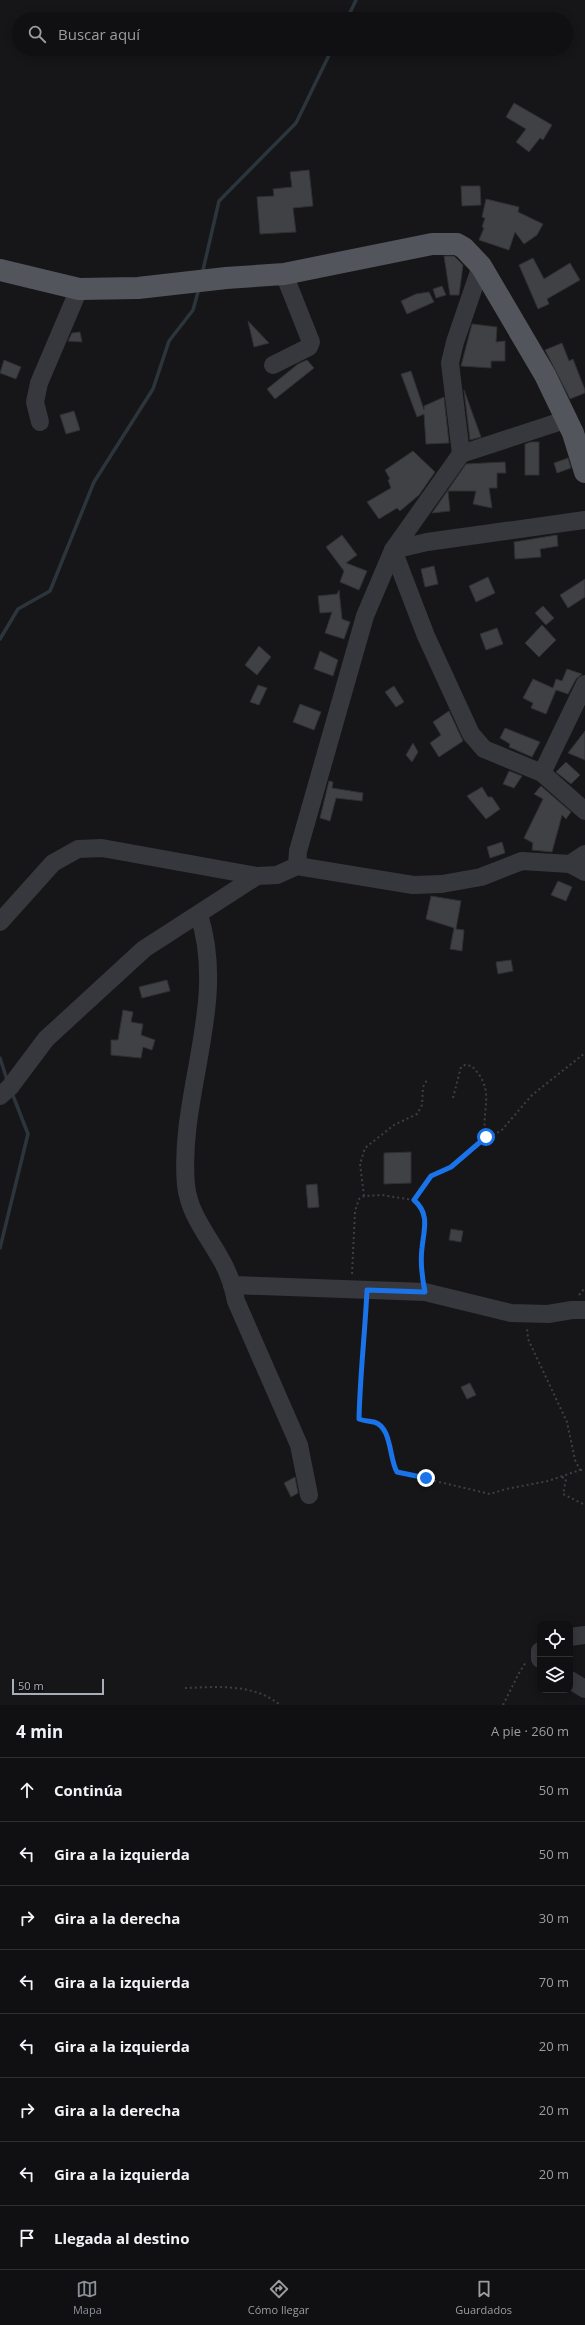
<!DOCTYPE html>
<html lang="es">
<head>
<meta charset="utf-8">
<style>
  :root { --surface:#101012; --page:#19191b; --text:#f1f3f6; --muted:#9c9d9f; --line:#303032; --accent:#8c9099 }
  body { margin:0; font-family:"Open Sans",sans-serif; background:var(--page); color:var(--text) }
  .controls { position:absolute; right:12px; bottom:12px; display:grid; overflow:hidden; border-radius:8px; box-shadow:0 2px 10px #0003 }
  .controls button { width:36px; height:36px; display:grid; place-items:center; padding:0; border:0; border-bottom:1px solid var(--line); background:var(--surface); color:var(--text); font:20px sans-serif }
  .scale { position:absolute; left:12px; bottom:10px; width:92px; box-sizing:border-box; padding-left:4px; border:2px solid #a8adb8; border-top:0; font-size:11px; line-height:14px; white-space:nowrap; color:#a8adb8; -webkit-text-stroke:3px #111113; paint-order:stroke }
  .stop { position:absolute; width:12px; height:12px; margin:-9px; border:3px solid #1a73e8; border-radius:50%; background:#fff }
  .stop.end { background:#1a73e8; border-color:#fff; box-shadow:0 1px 4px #0008 }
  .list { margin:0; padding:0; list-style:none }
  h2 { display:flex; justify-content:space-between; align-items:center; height:52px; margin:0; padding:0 16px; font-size:17px }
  h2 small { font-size:13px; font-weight:400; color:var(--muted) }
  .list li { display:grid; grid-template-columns:26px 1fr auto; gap:12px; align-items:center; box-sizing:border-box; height:64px; padding:0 16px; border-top:1px solid var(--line) }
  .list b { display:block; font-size:15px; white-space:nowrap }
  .list em { font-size:13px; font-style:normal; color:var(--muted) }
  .icon { flex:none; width:22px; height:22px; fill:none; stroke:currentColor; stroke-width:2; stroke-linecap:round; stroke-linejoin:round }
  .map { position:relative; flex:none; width:585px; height:1705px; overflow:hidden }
  .search { position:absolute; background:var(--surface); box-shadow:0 2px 10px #0003; left:12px; right:12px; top:12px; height:44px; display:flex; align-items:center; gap:10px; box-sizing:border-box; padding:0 14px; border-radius:22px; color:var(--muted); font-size:15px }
  .sheet { height:564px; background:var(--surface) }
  nav { display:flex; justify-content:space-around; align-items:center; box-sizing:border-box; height:56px; border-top:1px solid var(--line); background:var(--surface); font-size:11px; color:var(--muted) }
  nav a { display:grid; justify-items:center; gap:2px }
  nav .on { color:var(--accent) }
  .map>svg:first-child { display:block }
</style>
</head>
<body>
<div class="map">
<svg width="585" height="1705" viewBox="0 0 585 1705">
  <rect width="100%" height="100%" fill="#161618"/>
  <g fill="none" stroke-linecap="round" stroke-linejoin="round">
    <g stroke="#2c353c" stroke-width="3.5">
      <path d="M 347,19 L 356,0"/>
      <path d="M 203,270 L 219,201 L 296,123 L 332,49"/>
      <path d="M 0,639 L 18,609 L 50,591 L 94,482 L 153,389 L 169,341 L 193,310 L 198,292"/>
      <path d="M 0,1058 L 7,1080"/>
      <path d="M 0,1248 L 28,1134 L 12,1093"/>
    </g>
  </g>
  <g fill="#404145" stroke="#303034">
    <path d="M 514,103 L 552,125 L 543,140 L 540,138 L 529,152 L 516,142 L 526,129 L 506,117 Z"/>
    <path d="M 309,170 L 313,206 L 293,208 L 296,232 L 260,234 L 257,197 L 274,196 L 273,189 L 292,187 L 290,172 Z"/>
    <path d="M 461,186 L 480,186 L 481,205 L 462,206 Z"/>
    <path d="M 486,199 L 519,207 L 518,212 L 543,224 L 537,235 L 524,244 L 515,232 L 509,250 L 479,240 L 484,228 L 482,227 L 485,218 L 482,217 Z"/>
    <path d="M 444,256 L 454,256 L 463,265 L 459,295 L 450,295 Z"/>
    <path d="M 533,258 L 544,279 L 570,263 L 580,280 L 547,299 L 549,304 L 538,309 L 519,265 Z"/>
    <path d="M 442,286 L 446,295 L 436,298 L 433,289 Z"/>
    <path d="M 429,292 L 434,302 L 407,314 L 401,301 L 416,294 Z"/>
    <path d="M 248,321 L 269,343 L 254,347 Z"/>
    <path d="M 472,324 L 497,327 L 496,342 L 505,341 L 505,361 L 491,361 L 491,368 L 461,366 Z"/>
    <path d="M 80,332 L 82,342 L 68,341 L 72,333 Z"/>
    <path d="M 562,343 L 569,361 L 573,359 L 585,390 L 585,393 L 570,399 L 545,350 Z"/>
    <path d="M 4,360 L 21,367 L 16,379 L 0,373 Z"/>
    <path d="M 307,360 L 314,368 L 275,399 L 267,389 L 298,364 Z"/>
    <path d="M 411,371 L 424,410 L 424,406 L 444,397 L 449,443 L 426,444 L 424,414 L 417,417 L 401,374 Z"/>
    <path d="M 464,390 L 481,437 L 470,440 Z"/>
    <path d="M 74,411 L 80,430 L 66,434 L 60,415 Z"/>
    <path d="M 531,442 L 539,442 L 539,475 L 525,475 L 525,444 Z"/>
    <path d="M 413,451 L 435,472 L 419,495 L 400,511 L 397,508 L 379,519 L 367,502 L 391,488 L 388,480 L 390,479 L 385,470 Z"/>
    <path d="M 568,458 L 571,468 L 557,473 L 554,463 Z"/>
    <path d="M 505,462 L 506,473 L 497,473 L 497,488 L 489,488 L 492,508 L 473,504 L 476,491 L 448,491 L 450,511 L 432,513 L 466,464 Z"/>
    <path d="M 342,535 L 357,555 L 346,563 L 367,571 L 359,590 L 340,582 L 344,571 L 326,547 Z"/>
    <path d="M 557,535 L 558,546 L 540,549 L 541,557 L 515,559 L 514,542 Z"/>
    <path d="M 434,566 L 438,584 L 425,587 L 421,569 Z"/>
    <path d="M 488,577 L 495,593 L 476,602 L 469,586 Z"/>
    <path d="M 585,579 L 585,597 L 568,608 L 560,595 Z"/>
    <path d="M 339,590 L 342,619 L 350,622 L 344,639 L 325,633 L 332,612 L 320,613 L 318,596 L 337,594 Z"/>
    <path d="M 543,606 L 554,618 L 546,625 L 535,613 Z"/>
    <path d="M 542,625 L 556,640 L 539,657 L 525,643 Z"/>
    <path d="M 497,628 L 503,644 L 486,650 L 480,634 Z"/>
    <path d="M 259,646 L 271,657 L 257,675 L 245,665 Z"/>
    <path d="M 320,651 L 338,660 L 333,676 L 314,669 Z"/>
    <path d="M 567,669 L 582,674 L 576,679 L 568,694 L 556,690 L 546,714 L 531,708 L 533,703 L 523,698 L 533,679 L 553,688 L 556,679 L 562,681 Z"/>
    <path d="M 258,685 L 267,688 L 259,705 L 250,702 Z"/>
    <path d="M 394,686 L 404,702 L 396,707 L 385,692 Z"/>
    <path d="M 300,704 L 321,712 L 314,730 L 293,722 Z"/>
    <path d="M 449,711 L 463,741 L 439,757 L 430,743 L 441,735 L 433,722 Z"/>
    <path d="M 505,728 L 540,742 L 532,757 L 509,747 L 510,744 L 500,738 Z"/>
    <path d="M 585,731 L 585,760 L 568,753 Z"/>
    <path d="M 413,743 L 418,752 L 412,762 L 406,755 Z"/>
    <path d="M 566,762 L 580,775 L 571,784 L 556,772 Z"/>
    <path d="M 509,771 L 522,776 L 514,788 L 503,784 Z"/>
    <path d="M 329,781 L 333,782 L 332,788 L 363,793 L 362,801 L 336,798 L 330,821 L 320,818 Z"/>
    <path d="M 541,786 L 571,812 L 566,819 L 562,815 L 552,852 L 532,850 L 533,843 L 524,838 L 543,799 L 534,794 Z"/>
    <path d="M 482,787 L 488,797 L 492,797 L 500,809 L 486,819 L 467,796 Z"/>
    <path d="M 502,842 L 505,853 L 490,858 L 487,847 Z"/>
    <path d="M 558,881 L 572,887 L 566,901 L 551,895 Z"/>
    <path d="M 431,896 L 461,901 L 456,929 L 464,930 L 462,951 L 450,949 L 454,928 L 426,919 Z"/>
    <path d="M 511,960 L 513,971 L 498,974 L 496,962 Z"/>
    <path d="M 167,980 L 170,991 L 142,998 L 139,987 Z"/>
    <path d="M 123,1010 L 133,1012 L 131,1022 L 143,1024 L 141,1035 L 155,1040 L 152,1050 L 143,1047 L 141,1058 L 111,1055 L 111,1040 L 118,1040 Z"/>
    <path d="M 411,1152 L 411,1183 L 384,1184 L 384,1153 Z"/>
    <path d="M 317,1184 L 319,1207 L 308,1208 L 306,1185 Z"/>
    <path d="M 451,1229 L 463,1231 L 461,1242 L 449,1240 Z"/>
    <path d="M 470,1383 L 476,1395 L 467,1399 L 461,1387 Z"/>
    <path d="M 295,1477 L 298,1493 L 291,1497 L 284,1483 Z"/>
  </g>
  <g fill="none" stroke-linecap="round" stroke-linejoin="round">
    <g stroke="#3d3f44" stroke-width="2" stroke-dasharray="2 3" stroke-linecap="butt">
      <path d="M 453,1098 L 461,1067 L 465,1065 L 472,1066 C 476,1071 481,1076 483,1082 C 491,1099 481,1117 486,1137"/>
      <path d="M 364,1196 L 360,1164 L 365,1148 L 394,1125 L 417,1114 L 422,1105 L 423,1087 L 427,1080"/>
      <path d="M 413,1200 L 431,1176 L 451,1167 L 486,1137 L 501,1131 L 532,1095 L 585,1053"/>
      <path d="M 352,1274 L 355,1211 L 359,1199 L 364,1196 L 382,1195 L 413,1200 L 424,1211 L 426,1224 L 422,1248 L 422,1277"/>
      <path d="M 579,1295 L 585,1288"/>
      <path d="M 366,1305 C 364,1343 360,1380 359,1419 C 364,1420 369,1421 374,1422 C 392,1427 389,1459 397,1472 L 490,1494 L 506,1489 L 548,1481 L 580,1470 L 575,1460 L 567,1422 L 528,1339 L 527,1328"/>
      <path d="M 580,1470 L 585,1470"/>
      <path d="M 562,1477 L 566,1479 L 563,1494 L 585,1505"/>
      <path d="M 185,1688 C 216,1687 254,1683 280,1705"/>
      <path d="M 503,1705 L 519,1673 L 526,1662"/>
    </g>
    <g stroke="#37383d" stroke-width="18">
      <path d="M 273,365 L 309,347 L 311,342 L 284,274"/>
      <path d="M 40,422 L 35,402 L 39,383 L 79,289"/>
      <path d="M 461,454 L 568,419"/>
      <path d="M 585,684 L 542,773 L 585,811"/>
      <path d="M 542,773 L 484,749 L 471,734 L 426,636 L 393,550 L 427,542 L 585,520"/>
      <path d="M 570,864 L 585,854"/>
      <path d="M 297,866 L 298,851 L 365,616 L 393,550 L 461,454 L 450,363 L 455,342 L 481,266"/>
      <path d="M 199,915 C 228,1004 178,1095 186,1185 C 189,1213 206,1233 219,1256 C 228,1270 233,1286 236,1301 L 299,1445 L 309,1495"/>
      <path d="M 0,922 L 53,863 L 78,849 L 102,848 L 257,876 L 277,875 L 297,866 L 413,885 L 442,884 L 481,877 L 522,861 L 570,864 L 585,872"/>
      <path d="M 0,1096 L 10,1087 L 46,1039 L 144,949 L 257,876"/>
      <path d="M 232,1285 L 425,1292 L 511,1313 L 548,1314 L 572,1310 L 585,1310"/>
      <path d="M 570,1637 L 585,1635"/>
      <path d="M 540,1651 L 540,1659"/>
      <path d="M 570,1680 L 585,1689"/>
    </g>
    <path stroke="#53555c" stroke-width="22" d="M 0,270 L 79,289 L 138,288 L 226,278 L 284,274 L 432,244 L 457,244 L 464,248 L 481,266 L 545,375 L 573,433 L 585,472"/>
  </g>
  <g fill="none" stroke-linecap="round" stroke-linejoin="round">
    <path stroke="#1a73e8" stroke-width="5" d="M 426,1478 L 397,1472 C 389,1459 392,1427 374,1422 C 369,1421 364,1421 359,1419 C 360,1375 365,1333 367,1290 L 425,1292 C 422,1277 420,1263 422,1248 C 424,1229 430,1214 414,1200 L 431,1176 L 451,1167 L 486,1137"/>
  </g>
</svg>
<div class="controls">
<button><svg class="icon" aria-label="locate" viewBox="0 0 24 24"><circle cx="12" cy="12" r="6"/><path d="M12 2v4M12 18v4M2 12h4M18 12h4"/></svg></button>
<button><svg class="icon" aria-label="layers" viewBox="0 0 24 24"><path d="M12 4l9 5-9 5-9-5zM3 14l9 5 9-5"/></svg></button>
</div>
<div class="scale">50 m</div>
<div class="stop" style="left:486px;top:1137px"></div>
<div class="stop end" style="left:426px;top:1478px"></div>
<div class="search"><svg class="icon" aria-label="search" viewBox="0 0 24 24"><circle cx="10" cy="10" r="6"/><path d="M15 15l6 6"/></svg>Buscar aquí</div>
</div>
<section class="sheet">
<h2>4 min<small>A pie · 260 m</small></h2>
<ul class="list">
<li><svg class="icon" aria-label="ahead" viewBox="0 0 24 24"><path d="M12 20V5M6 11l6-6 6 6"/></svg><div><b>Continúa</b></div><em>50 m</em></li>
<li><svg class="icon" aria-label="left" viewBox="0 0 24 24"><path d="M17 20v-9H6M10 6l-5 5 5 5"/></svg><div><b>Gira a la izquierda</b></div><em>50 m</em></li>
<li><svg class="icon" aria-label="right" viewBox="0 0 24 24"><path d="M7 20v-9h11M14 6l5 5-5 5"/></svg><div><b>Gira a la derecha</b></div><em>30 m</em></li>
<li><svg class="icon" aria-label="left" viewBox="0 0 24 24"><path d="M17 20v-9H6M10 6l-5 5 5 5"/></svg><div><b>Gira a la izquierda</b></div><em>70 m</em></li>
<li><svg class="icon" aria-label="left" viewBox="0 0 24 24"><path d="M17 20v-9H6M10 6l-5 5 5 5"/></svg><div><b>Gira a la izquierda</b></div><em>20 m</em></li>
<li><svg class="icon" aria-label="right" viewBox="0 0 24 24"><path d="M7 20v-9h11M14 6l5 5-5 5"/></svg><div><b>Gira a la derecha</b></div><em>20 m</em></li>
<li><svg class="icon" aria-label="left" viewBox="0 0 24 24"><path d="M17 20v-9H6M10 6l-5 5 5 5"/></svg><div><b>Gira a la izquierda</b></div><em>20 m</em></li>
<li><svg class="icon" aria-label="arrive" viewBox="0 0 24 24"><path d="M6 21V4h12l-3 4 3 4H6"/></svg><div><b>Llegada al destino</b></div></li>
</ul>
</section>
<nav>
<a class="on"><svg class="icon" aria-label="map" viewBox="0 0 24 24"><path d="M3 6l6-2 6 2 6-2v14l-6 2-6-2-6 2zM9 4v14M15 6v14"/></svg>Mapa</a>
<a><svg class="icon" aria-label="directions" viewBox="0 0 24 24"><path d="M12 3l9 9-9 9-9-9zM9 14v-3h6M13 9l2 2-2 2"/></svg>Cómo llegar</a>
<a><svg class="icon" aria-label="saved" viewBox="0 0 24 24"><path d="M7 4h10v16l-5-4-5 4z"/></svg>Guardados</a>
</nav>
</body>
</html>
